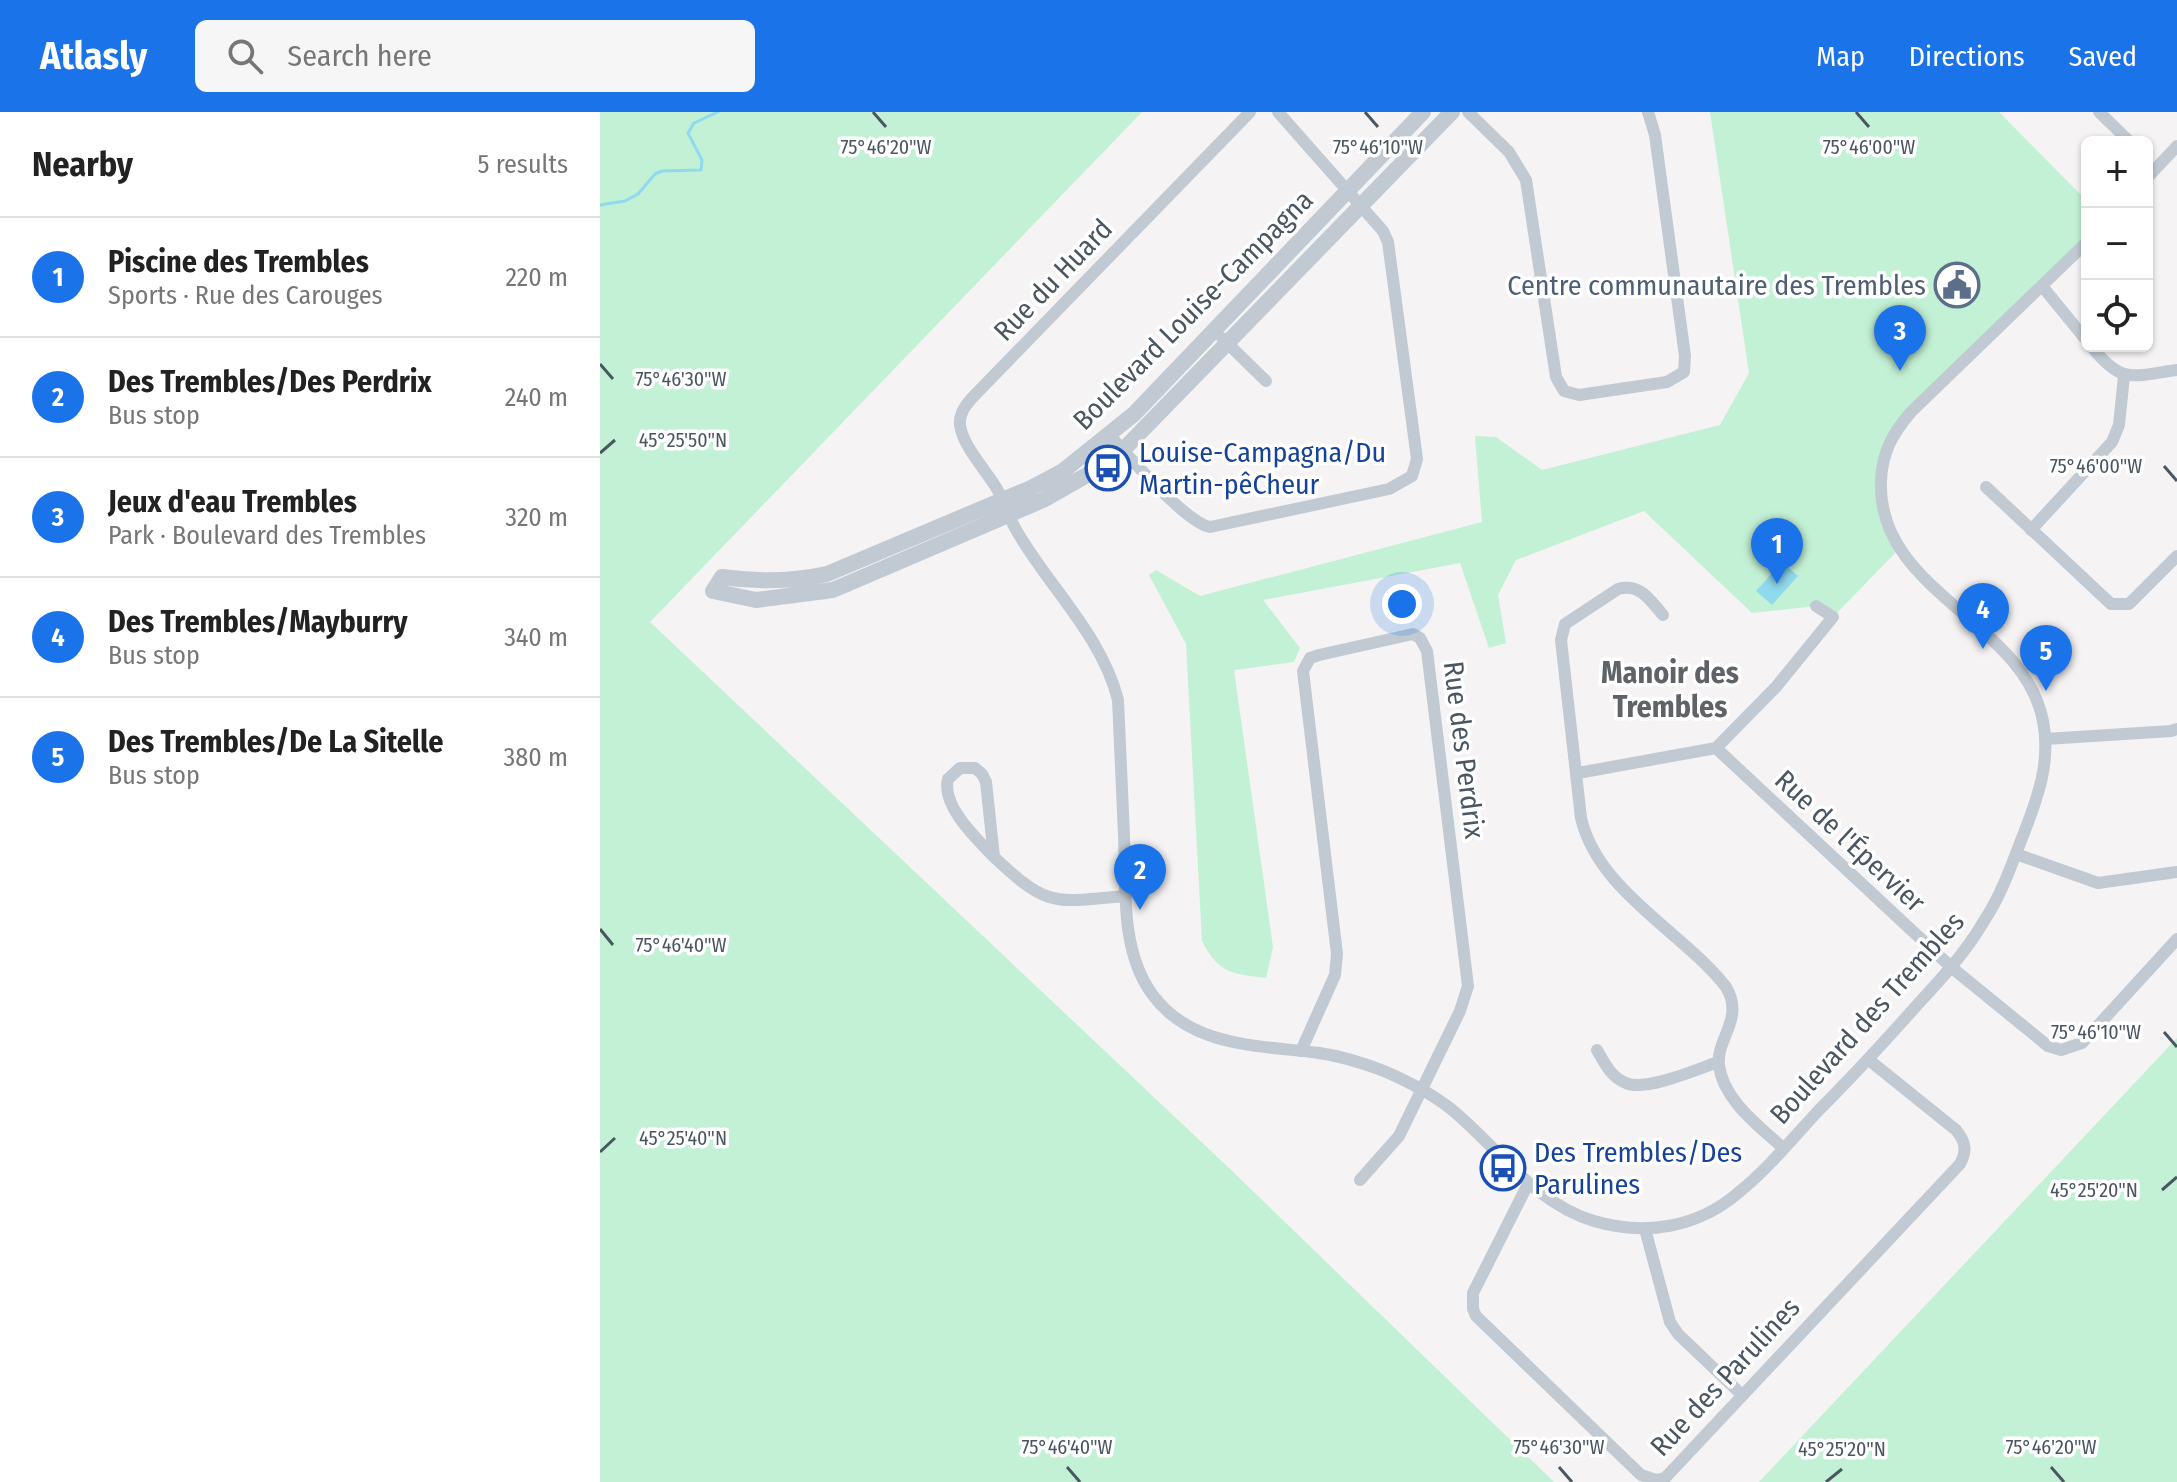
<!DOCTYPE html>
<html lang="en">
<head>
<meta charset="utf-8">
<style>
  :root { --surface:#fff; --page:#f6f6f6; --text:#222; --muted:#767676; --line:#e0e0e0; --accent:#1a73e8 }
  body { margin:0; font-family:"Fira Sans Condensed",sans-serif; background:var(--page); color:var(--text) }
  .controls { position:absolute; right:24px; top:24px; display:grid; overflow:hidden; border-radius:12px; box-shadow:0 2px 6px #0004 }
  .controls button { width:72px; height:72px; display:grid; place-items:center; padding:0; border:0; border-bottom:2px solid var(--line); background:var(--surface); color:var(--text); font:40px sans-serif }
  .you { position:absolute; left:802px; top:492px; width:28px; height:28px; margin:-20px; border:6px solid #fff; border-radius:50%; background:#1a73e8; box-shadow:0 0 0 12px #1a73e833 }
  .badge { display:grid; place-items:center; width:52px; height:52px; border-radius:50%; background:var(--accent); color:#fff; font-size:26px; font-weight:700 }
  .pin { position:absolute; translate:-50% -66px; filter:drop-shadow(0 2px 4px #0008) }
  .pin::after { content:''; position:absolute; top:42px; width:28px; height:24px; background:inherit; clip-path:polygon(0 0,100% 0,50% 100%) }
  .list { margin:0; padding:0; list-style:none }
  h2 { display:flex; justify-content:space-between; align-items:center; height:104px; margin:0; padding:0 32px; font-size:34px }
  h2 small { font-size:26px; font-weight:400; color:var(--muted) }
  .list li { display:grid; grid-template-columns:52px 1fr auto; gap:24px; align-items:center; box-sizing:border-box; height:120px; padding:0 32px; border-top:2px solid var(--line) }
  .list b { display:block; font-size:30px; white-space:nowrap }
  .list p { margin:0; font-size:26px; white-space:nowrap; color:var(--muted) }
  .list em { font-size:26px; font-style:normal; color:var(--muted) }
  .icon { flex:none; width:44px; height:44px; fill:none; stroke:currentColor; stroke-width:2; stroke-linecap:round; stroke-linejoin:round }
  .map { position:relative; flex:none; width:1577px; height:1370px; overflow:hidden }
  header { display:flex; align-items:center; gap:48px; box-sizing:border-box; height:112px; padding:0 40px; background:var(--accent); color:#fff }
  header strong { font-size:38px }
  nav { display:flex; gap:44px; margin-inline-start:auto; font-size:28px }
  .search { width:560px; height:72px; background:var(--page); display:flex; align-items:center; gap:20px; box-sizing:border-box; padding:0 28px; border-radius:12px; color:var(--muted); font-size:30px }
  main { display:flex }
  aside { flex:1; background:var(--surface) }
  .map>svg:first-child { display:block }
</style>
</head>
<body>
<header>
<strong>Atlasly</strong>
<div class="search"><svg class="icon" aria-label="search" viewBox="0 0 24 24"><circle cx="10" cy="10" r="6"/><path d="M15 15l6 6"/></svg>Search here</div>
<nav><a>Map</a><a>Directions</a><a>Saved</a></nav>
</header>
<main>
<aside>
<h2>Nearby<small>5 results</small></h2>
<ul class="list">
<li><span class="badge">1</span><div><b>Piscine des Trembles</b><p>Sports · Rue des Carouges</p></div><em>220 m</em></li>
<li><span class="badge">2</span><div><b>Des Trembles/Des Perdrix</b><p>Bus stop</p></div><em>240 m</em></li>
<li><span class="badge">3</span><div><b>Jeux d'eau Trembles</b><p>Park · Boulevard des Trembles</p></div><em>320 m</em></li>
<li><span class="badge">4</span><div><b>Des Trembles/Mayburry</b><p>Bus stop</p></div><em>340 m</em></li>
<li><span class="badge">5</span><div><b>Des Trembles/De La Sitelle</b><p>Bus stop</p></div><em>380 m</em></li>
</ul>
</aside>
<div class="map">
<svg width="1577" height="1370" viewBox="0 0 1577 1370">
  <rect width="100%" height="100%" fill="#f5f3f3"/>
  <g fill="#c3f1d5">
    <path d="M 0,0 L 542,0 L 50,510 L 630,1057 L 954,1370 L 0,1370 Z"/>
    <path d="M 1110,0 L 1399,0 L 1487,89 L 1487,130 L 1299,313 L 1281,367 L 1300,436 L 1233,505 L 1216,494 L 1152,501 L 1044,399 L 916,448 L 898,483 L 906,531 L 889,536 L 860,451 L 663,488 L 700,536 L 694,550 L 634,558 L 673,835 L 666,866 C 632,862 618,861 602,829 L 586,532 L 549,463 L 556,458 L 600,484 L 882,410 L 875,324 L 896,325 L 942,358 L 1120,313 L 1149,261 Z"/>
    <path d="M 1577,926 L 1577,1370 L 1159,1370 Z"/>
  </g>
  <path fill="#90daee" d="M 1182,450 L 1198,464 L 1172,493 L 1156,479 Z"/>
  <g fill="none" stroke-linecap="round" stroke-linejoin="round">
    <path stroke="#90daee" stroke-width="3" d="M 0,93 L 25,89 L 38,82 L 55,62 L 62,59 L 101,58 L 102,48 L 88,21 L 94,11 L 118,0"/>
    <g stroke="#c1cad2" stroke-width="12">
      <path d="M 650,0 L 372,286 C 365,294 359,302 360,313 C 363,335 386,358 397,377 C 404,389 408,403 415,416 C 447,473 502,523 518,588 C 520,633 522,678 524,723 C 526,775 520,838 552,882 C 591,936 659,933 719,941 C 741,944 763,951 784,959 C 807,969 831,981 851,997 C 898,1035 933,1091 994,1109 C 1045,1124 1097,1116 1138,1081 C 1168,1057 1193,1026 1219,998 C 1253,964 1286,928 1318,892 C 1342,866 1366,840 1384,809 C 1402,782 1412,751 1424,721 C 1438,685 1451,649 1443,609 C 1424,509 1276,479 1281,369 C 1282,340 1293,321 1311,300 L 1487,130"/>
      <path d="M 868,0 L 909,40 L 926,68 L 956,265 L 964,279 L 979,283 L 1067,270 L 1084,260 L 1085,244 L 1055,23 L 1048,0"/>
      <path d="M 1499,0 L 1530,30"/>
      <path d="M 1547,66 L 1577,34"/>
      <path d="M 1442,174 L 1487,229"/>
      <path d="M 622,226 L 666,269"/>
      <path d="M 1491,234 C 1522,273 1532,264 1577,258"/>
      <path d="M 510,324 C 529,344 586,411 610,415 L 789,377 L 812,364 L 817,347 L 788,130 L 783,119 L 678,0"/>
      <path d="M 1386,375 L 1511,492 L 1529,492 L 1577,444"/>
      <path d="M 1431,418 L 1512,330 L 1519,313 L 1524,264"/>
      <path d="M 1063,503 C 1050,488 1040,471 1018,477 L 965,512 L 961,528 L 981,706 C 998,779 1082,819 1126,875 C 1145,907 1116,926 1119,953 C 1123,988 1159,1014 1183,1036"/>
      <path d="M 1446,627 L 1571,619 L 1577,617"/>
      <path d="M 1116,636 L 1351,855 L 1448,934 L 1461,938 L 1482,931 L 1577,827"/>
      <path d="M 978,661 L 1116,636 L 1176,575 L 1233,505 L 1216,494"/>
      <path d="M 1416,742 L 1498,771 L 1577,760"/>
      <path d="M 394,745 C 377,727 341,694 348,667 L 360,656 L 375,656 L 382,662 L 386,670 L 394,745 C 449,797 454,790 526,784"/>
      <path d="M 997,938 C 1005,952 1011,965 1026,971 C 1045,980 1098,957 1118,950"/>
      <path d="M 701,939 L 735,863 L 737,842 L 703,559 L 710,546 L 719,543 L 813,522 L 820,526 L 827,539 L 868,874 L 860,899 L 799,1024 L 760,1068"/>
      <path d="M 928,1072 L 873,1181 L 873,1197 L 876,1204 L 1041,1363 L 1056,1368 L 1065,1366 L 1360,1052 C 1367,1039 1366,1030 1356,1018 L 1269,948"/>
      <path d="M 1045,1117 L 1070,1210 L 1078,1222 L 1142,1283"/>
    </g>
    <path stroke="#c1cad2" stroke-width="16" d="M 823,0 L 534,302 L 463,359 L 431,376 L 227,462 C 190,470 158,470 122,465 L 113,479 L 156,488 L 233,478 L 443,388 L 494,359 L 523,338 L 852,0"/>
  </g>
  <path fill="none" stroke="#4a5661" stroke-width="3" d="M 273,0 L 286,15M 765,0 L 778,15M 1256,0 L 1269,15M 0,252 L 13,267M 0,341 L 15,328M 1564,354 L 1577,369M 0,817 L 13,833M 1564,920 L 1577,935M 0,1040 L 15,1026M 1562,1078 L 1577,1065M 467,1355 L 480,1370M 959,1355 L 972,1370M 1451,1355 L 1464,1370M 1226,1370 L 1242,1357"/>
  <defs>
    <g id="civic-ring" transform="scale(2.3)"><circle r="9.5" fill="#fff" stroke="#5c6f8a" stroke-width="1.5"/><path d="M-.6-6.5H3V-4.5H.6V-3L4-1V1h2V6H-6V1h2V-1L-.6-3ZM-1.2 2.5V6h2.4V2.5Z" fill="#5c6f8a"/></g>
    <g id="bus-ring" transform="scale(2.3)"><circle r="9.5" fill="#fff" stroke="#1a4fb4" stroke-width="1.5"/><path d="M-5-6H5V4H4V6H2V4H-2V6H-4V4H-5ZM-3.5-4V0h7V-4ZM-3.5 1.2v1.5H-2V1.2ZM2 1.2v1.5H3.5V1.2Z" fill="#1a4fb4"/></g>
  </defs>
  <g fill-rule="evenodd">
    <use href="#civic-ring" x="1357" y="173"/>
    <use href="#bus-ring" x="508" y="356"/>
    <use href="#bus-ring" x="903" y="1056"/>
  </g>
  <g text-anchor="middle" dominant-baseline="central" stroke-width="7" stroke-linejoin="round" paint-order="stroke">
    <g font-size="28" fill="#4a5661" stroke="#fff">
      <text transform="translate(453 168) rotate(-46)">Rue du Huard</text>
      <text transform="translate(593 198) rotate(-45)">Boulevard Louise-Campagna</text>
      <text transform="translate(864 638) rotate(83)">Rue des Perdrix</text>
      <text transform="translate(1250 729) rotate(43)">Rue de l'Épervier</text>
      <text transform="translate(1267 906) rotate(-48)">Boulevard des Trembles</text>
      <text transform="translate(1125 1265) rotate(-47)">Rue des Parulines</text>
    </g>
    <g font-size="28" fill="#4e5e75" stroke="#fff" text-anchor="end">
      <text x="1326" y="173">Centre communautaire des Trembles</text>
    </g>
    <g font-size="28" fill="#164399" stroke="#fff" text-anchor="start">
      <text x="539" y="340">Louise-Campagna/Du<tspan x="539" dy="32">Martin-pêCheur</tspan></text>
      <text x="934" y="1040">Des Trembles/Des<tspan x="934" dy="32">Parulines</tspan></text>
    </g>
    <g font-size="30" font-weight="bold" fill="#5f6368" stroke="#fff">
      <text x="1070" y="561">Manoir des<tspan x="1070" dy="34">Trembles</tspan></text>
    </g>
  </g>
  <g font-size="20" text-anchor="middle" fill="#4a5661" stroke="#fff" stroke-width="7" stroke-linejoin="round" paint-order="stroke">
    <text x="286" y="42">75°46'20"W</text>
    <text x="778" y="42">75°46'10"W</text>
    <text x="1269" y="42">75°46'00"W</text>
    <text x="81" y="274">75°46'30"W</text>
    <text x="83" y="335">45°25'50"N</text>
    <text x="1496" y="361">75°46'00"W</text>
    <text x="81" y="840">75°46'40"W</text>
    <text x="1496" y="927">75°46'10"W</text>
    <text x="83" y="1033">45°25'40"N</text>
    <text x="1494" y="1085">45°25'20"N</text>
    <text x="467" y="1342">75°46'40"W</text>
    <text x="959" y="1342">75°46'30"W</text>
    <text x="1451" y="1342">75°46'20"W</text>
    <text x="1242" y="1344">45°25'20"N</text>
  </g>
</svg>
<div class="controls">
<button>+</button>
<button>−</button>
<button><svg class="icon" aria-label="locate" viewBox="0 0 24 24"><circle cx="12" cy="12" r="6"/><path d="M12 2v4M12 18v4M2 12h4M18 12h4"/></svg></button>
</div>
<div class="you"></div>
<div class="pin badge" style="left:1177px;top:472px">1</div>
<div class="pin badge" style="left:540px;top:798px">2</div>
<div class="pin badge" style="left:1300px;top:259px">3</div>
<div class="pin badge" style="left:1383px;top:537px">4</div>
<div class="pin badge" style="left:1446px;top:579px">5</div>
</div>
</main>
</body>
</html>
